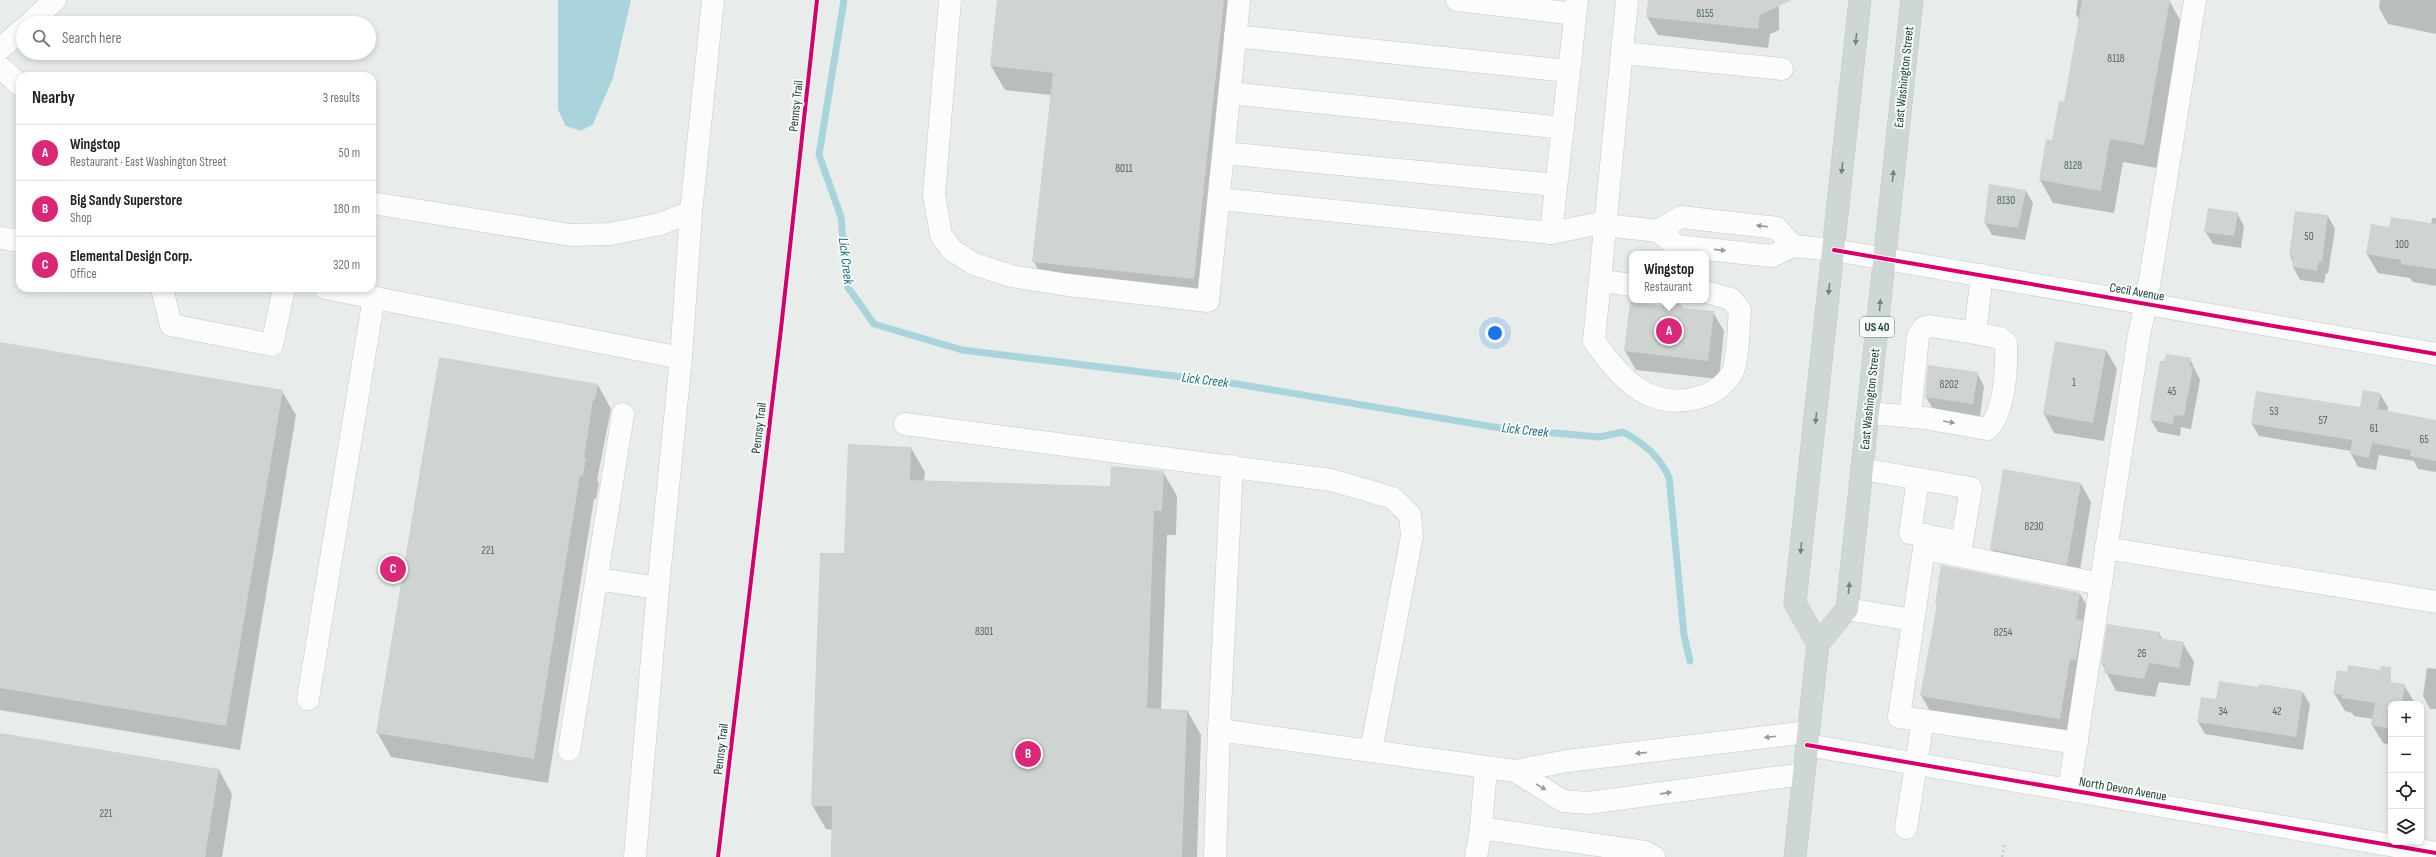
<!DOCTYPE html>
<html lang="en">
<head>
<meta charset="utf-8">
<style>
  :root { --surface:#fff; --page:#f6f6f6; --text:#202124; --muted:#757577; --line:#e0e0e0; --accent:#db2777 }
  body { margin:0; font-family:"Sofia Sans Condensed",sans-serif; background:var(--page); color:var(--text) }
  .controls { position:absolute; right:12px; bottom:12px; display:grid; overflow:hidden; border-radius:8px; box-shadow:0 2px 6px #0003 }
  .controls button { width:36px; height:36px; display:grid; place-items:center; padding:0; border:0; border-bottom:1px solid var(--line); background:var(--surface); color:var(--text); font:20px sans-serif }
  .you { position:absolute; left:1495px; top:333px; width:14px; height:14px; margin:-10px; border:3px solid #fff; border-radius:50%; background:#1a73e8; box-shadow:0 0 0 6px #1a73e833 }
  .badge { display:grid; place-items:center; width:26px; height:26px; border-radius:50%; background:var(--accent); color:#fff; font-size:13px; font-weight:700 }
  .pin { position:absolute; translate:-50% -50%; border:2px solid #fff; box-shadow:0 1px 4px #0006 }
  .popup { position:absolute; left:1629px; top:251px; width:80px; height:52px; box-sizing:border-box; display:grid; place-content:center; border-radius:8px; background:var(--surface); filter:drop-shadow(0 1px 3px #0005); font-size:13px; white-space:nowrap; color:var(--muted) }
  .popup b { font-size:15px; color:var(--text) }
  .popup::after { content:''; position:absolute; left:50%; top:100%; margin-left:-8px; border:8px solid transparent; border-top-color:var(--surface) }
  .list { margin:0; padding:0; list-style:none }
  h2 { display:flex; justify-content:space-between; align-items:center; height:52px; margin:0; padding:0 16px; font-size:17px }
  h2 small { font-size:13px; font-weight:400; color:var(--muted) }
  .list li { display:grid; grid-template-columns:26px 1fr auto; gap:12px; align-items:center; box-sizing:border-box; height:56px; padding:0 16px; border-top:1px solid var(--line) }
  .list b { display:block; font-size:15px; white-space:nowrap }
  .list p { margin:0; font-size:13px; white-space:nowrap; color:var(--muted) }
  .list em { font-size:13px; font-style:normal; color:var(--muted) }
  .icon { flex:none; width:22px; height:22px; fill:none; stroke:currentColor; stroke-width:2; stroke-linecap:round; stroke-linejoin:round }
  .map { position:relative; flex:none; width:2436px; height:857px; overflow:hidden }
  .search { position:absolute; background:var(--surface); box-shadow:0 2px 6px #0003; left:16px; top:16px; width:360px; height:44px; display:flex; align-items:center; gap:10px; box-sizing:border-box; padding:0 14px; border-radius:22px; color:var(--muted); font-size:15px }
  .panel { position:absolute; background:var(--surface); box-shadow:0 2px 6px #0003; left:16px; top:72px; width:360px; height:220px; border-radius:12px }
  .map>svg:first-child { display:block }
</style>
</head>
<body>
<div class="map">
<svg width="2436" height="857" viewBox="0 0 2436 857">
  <rect width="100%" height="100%" fill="#e8edeb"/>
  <path fill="#a9d4db" d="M 558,0 L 631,0 L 613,78 L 593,124 L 581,131 L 566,126 L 558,110 Z"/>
  <g fill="#0003">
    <path d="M 998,0 L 1240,0 L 1207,303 L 1047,286 L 1034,262 L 1051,95 L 1005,90 L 991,66 Z"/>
    <path d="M 1649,0 L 1779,0 L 1779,30 L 1770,34 L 1768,48 L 1658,35 L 1647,17 Z"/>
    <path d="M 2078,0 L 2169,0 L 2182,24 L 2157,168 L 2123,162 L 2114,213 L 2053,203 L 2040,180 L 2065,103 L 2080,21 L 2076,14 Z"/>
    <path d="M 2380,0 L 2436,0 L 2436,34 L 2388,24 L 2379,8 Z"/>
    <path d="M 2026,191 L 2033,203 L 2025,240 L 1992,235 L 1985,223 Z"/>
    <path d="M 2237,213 L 2244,226 L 2241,248 L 2213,244 L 2205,231 Z"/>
    <path d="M 2328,216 L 2335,229 L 2328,274 L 2326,273 L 2324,283 L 2300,280 L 2293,267 L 2293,262 L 2290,256 Z"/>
    <path d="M 2432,218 L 2436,218 L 2436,286 L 2413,282 L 2410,278 L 2378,273 L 2367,254 L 2390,229 L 2431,225 Z"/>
    <path d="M 1681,305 L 1683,309 L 1713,312 L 1724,331 L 1719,379 L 1636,370 L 1625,351 L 1663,307 Z"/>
    <path d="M 0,343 L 282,391 L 296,415 L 240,750 L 0,710 Z"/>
    <path d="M 2106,350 L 2117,369 L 2104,441 L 2054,433 L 2044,414 Z"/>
    <path d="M 2190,359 L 2200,380 L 2191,429 L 2181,427 L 2180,436 L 2158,432 L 2151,420 Z"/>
    <path d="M 1977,373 L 1984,386 L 1980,416 L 1933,409 L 1926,397 Z"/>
    <path d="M 598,385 L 611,409 L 597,480 L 599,483 L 596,499 L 594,499 L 548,783 L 391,757 L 377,732 Z"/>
    <path d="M 2380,394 L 2388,407 L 2387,412 L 2436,421 L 2436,472 L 2418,469 L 2414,461 L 2379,455 L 2376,470 L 2358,467 L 2351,454 L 2351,451 L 2259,436 L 2252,424 L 2361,408 Z"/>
    <path d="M 911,448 L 925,472 L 924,481 L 1111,487 L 1163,472 L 1177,496 L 1176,535 L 1167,535 L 1161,710 L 1187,710 L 1201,735 L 1197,857 L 831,857 L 832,830 L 826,829 L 812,805 L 845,554 Z"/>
    <path d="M 2081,484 L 2091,502 L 2078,583 L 2002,568 L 1991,549 Z"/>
    <path d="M 2080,594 L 2094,618 L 2073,743 L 1935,720 L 1921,695 L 1938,607 L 1936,604 Z"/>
    <path d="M 2159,633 L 2163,640 L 2183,643 L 2194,662 L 2190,686 L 2159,682 L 2155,697 L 2116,691 L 2102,664 Z"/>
    <path d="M 2427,668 L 2436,669 L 2436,709 L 2430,709 L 2423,696 Z"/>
    <path d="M 2379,671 L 2385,682 L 2404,685 L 2415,703 L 2391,704 L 2391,745 L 2383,743 L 2372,725 L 2373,719 L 2354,716 L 2352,713 L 2345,711 L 2334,693 L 2348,673 Z"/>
    <path d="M 2259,685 L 2303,692 L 2310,705 L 2303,750 L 2205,734 L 2198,722 L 2217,700 L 2259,688 Z"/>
    <path d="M 0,734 L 219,770 L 232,794 L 222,857 L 0,857 Z"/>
  </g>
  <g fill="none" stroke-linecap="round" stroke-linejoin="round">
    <path stroke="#a9d4db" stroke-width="7" d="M 844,0 L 819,155 L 841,217 L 847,286 L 874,324 L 962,350 L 1231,383 L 1500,428 L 1599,437 L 1623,432 C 1645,444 1658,455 1669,477 L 1684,635 L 1690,661"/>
  </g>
  <g fill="#cfd4d2">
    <path d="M 997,0 L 1224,0 L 1194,279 L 1032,262 L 1053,73 L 990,66 Z"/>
    <path d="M 1648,0 L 1792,0 L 1760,15 L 1758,29 L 1646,17 Z"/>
    <path d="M 2082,0 L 2170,0 L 2144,145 L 2110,139 L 2101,191 L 2039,180 L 2046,139 L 2052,140 L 2059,101 L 2064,102 Z"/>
    <path d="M 1989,184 L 2026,190 L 2018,228 L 1984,223 Z"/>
    <path d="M 2208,208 L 2238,212 L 2234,236 L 2204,232 Z"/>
    <path d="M 2295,211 L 2328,215 L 2322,262 L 2319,261 L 2317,271 L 2292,267 L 2293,257 L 2289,256 Z"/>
    <path d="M 2391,217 L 2436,224 L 2436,269 L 2401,264 L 2401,260 L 2366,254 L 2371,224 L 2389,227 Z"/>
    <path d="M 1662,301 L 1681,304 L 1681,308 L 1714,311 L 1708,361 L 1624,351 L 1630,302 L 1662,306 Z"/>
    <path d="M 2055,341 L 2106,350 L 2093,423 L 2043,414 Z"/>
    <path d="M 0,342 L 283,390 L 226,726 L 0,688 Z"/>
    <path d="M 2166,354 L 2191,358 L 2189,366 L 2193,367 L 2184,416 L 2174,415 L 2173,424 L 2150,420 L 2160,361 L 2164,361 Z"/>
    <path d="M 439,357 L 598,384 L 595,400 L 593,400 L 584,458 L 586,458 L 583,476 L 580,475 L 534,759 L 376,733 Z"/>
    <path d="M 1928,365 L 1978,372 L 1973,404 L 1925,397 Z"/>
    <path d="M 2363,390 L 2381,393 L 2378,409 L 2436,420 L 2436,461 L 2410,456 L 2411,450 L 2372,443 L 2369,458 L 2350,454 L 2352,440 L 2251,424 L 2256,391 L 2360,407 Z"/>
    <path d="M 848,444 L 911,447 L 910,480 L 1110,486 L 1111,466 L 1164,471 L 1162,511 L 1154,511 L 1147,708 L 1187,710 L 1182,857 L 831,857 L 832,806 L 811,806 L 820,553 L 844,553 Z"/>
    <path d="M 2003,469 L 2081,483 L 2067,565 L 1990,549 Z"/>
    <path d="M 1941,565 L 2080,593 L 2076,619 L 2083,620 L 2076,660 L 2070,659 L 2060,719 L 1920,696 L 1937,604 L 1935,604 Z"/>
    <path d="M 2107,624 L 2160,632 L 2159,638 L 2184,642 L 2179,668 L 2149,663 L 2144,679 L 2104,673 L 2105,665 L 2101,664 Z"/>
    <path d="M 2348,665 L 2380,670 L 2379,680 L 2381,666 L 2391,667 L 2391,682 L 2405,684 L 2402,704 L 2391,704 L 2391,729 L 2371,725 L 2375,703 L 2342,698 L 2342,695 L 2333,693 L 2337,670 L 2347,672 Z"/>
    <path d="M 2219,681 L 2258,687 L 2259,684 L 2303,691 L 2296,737 L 2197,722 L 2201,697 L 2216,699 Z"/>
    <path d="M 0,733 L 219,769 L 205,857 L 0,857 Z"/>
  </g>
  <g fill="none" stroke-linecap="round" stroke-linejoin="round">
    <g stroke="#c5cac8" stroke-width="23">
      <g id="minor">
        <path d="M 950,0 L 934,195 L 941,235 L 952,250 L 974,264 L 1011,276 L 1068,285 L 1208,301 L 1239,0"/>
        <path d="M 1457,0 L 1575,14"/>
        <path d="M 1627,0 L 1594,341 C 1622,381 1652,413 1703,396 C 1716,392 1730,381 1734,368 C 1739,350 1738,328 1740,310 L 1731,299 L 1706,292"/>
        <path d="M 30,23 L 55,0"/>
        <path d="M 1235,36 L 1568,71"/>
        <path d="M 0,49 L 23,29"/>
        <path d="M 1622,53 L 1782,69"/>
        <path d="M 0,67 L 20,85"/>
        <path d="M 1230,93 L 1563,128"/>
        <path d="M 1224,153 L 1556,185"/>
        <path d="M 1219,199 L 1551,233 L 1596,224 L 1658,231 L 1677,246 L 1772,256 L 1793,246 L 1834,250 L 2436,354"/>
        <path d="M 372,203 L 570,235 L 610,234 L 660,224 L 691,212"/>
        <path d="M 1658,231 L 1681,217 L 1777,228 L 1793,246"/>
        <path d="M 1551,233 L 1577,0"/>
        <path d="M 0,238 L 20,241"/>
        <path d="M 1601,281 L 1632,285"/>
        <path d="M 162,288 L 171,325 L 272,345 L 284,288"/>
        <path d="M 325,288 L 681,358"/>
        <path d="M 1868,413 L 1925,418 L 1987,429 C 2005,414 2007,366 2006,343 L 2000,338 L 1975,333"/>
        <path d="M 1910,417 L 1918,336 L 1923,328 L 1930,326 L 1975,333 L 1982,275"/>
        <path d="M 905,424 L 1331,480 L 1393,498 L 1410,515 L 1412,536 L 1371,751"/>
        <path d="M 1862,469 L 1971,488 L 1962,542 L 1910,533 L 1918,480"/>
        <path d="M 1926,535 L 1899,717 L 2077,743"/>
        <path d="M 2106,548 L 2436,602"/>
        <path d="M 1935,551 L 2101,584"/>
        <path d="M 597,579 L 658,588"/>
        <path d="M 1847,609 L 1913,620"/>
        <path d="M 308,699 L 374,297"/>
        <path d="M 1219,730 L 1232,466"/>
        <path d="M 1807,745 L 2436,853"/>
        <path d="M 569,750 L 623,414"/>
        <path d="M 1804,774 L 1588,803 L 1563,801 L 1515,771 L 1567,761 L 1808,732"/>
        <path d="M 2069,790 L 2139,335 L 2146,304 L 2195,0"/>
        <path d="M 1481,828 L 1486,768"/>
        <path d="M 1906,828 L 1923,720"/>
        <path d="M 635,857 L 658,588 L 681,358 L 691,212 L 713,0"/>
        <path d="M 1215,857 L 1219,730 L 1515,771"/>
        <path d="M 1476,857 L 1481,828 L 1645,852 L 1654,857"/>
      </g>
    </g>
    <g stroke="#c3ccc9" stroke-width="23">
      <g id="major">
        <path d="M 1818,644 L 1795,603 L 1860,0"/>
        <path d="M 1795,857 L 1818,644 L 1847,609 L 1912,0"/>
      </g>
    </g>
    <path stroke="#c3ccca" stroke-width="2.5" stroke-dasharray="2 3" stroke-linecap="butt" d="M 2002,857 L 2005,844"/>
    <use href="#minor" stroke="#fcfcfc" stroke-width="22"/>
    <use href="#major" stroke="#cfd7d5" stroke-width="22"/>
    <g stroke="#f7fbf9" stroke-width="6">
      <g id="cycleway">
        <path d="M 1834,250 L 2436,354"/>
        <path d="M 1807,745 L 2436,853"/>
        <path d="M 718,857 L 781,329 L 817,0"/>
      </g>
    </g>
    <use href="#cycleway" stroke="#d6006c" stroke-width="4"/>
  </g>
  <defs><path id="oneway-solid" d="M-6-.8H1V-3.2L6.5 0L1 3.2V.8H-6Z"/></defs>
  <g fill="#718580">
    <use href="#oneway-solid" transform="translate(1856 39) rotate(96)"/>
    <use href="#oneway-solid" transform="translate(1842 168) rotate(96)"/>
    <use href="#oneway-solid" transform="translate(1893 176) rotate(-84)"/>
    <use href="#oneway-solid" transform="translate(1829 289) rotate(96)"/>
    <use href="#oneway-solid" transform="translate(1880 305) rotate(-85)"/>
    <use href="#oneway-solid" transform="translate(1816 418) rotate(96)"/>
    <use href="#oneway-solid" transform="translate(1801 548) rotate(96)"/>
    <use href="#oneway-solid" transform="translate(1849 588) rotate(-84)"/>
  </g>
  <g fill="#909f9b">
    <use href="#oneway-solid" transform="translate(1762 226) rotate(-173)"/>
    <use href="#oneway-solid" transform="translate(1720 250) rotate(6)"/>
    <use href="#oneway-solid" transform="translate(1949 422) rotate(10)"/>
    <use href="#oneway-solid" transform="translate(1770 737) rotate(173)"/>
    <use href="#oneway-solid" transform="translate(1641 753) rotate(174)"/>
    <use href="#oneway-solid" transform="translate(1541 787) rotate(31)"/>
    <use href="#oneway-solid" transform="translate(1666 793) rotate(-8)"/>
  </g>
  <g text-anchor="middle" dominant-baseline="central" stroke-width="4" stroke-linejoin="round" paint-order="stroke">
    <g font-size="11" fill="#506761">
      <text x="1705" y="13">8155</text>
      <text x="2116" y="58">8118</text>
      <text x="2073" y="165">8128</text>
      <text x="1124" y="168">8011</text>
      <text x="2006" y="200">8130</text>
      <text x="2309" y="236">50</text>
      <text x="2402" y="244">100</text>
      <text x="2074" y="382">1</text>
      <text x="1949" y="384">8202</text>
      <text x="2172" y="391">45</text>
      <text x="2274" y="411">53</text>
      <text x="2323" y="420">57</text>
      <text x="2374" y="428">61</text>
      <text x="2424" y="439">65</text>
      <text x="2034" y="526">8230</text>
      <text x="488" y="550">221</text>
      <text x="984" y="631">8301</text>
      <text x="2003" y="632">8254</text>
      <text x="2142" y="653">26</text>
      <text x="2223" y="711">34</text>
      <text x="2277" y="711">42</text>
      <text x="106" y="813">221</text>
    </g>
    <rect fill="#f7fbf9" stroke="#637a73" stroke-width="1" x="1860" y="317" width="34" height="20" rx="3"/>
    <g font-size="12" font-weight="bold" fill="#24423a">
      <text x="1877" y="327">US 40</text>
    </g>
    <g font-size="13" fill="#24423a" stroke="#f7fbf9">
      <text transform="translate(1904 77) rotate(-84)">East Washington Street</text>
      <text transform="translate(796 106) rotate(-84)">Pennsy Trail</text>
      <text transform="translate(2137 292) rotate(10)">Cecil Avenue</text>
      <text transform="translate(1870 399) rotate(-84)">East Washington Street</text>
      <text transform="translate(759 428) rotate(-83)">Pennsy Trail</text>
      <text transform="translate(721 749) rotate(-83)">Pennsy Trail</text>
      <text transform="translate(2123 789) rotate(10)">North Devon Avenue</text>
    </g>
    <g font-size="14" font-style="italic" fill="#1c6f80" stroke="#f7fbf9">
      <text transform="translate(846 261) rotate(83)">Lick Creek</text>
      <text transform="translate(1205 380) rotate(7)">Lick Creek</text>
      <text transform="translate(1525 430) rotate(6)">Lick Creek</text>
    </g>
  </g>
</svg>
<div class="controls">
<button>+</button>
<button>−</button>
<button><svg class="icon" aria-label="locate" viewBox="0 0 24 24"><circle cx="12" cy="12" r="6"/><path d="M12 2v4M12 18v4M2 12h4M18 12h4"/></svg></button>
<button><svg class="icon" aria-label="layers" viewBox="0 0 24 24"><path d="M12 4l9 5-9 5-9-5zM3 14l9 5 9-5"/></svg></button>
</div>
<div class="you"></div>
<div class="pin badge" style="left:1669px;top:331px">A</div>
<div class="popup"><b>Wingstop</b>Restaurant</div>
<div class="pin badge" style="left:1028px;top:754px">B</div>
<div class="pin badge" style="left:393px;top:569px">C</div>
<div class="search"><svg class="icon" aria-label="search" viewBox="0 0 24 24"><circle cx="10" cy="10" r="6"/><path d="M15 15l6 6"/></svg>Search here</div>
<section class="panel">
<h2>Nearby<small>3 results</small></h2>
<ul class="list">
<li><span class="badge">A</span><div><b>Wingstop</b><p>Restaurant · East Washington Street</p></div><em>50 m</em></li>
<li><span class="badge">B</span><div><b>Big Sandy Superstore</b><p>Shop</p></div><em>180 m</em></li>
<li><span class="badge">C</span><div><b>Elemental Design Corp.</b><p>Office</p></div><em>320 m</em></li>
</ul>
</section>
</div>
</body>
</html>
